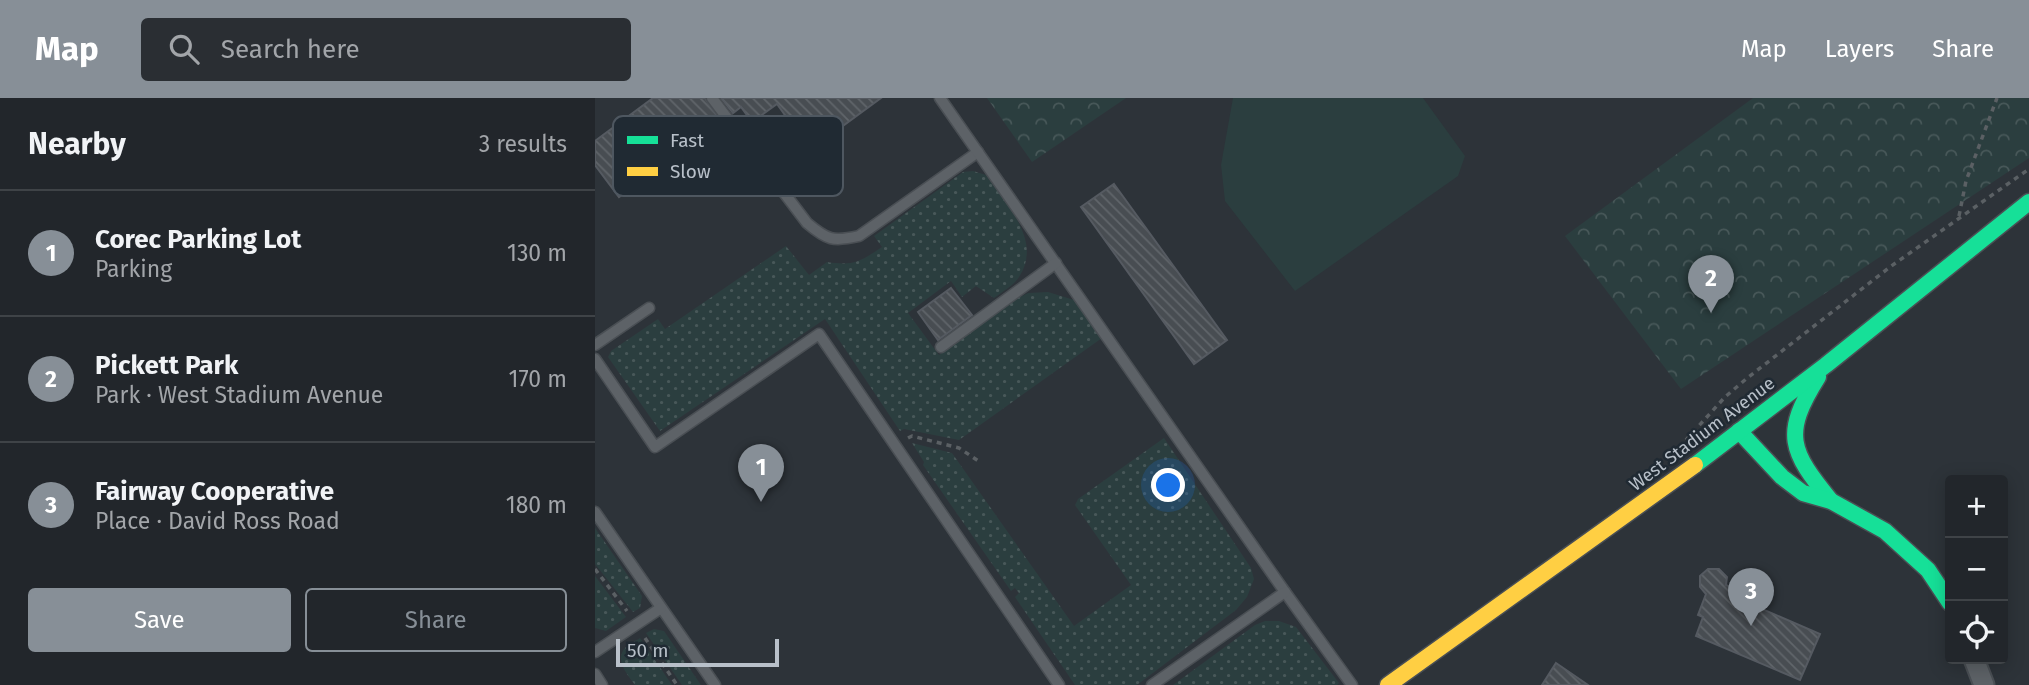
<!DOCTYPE html>
<html lang="en">
<head>
<meta charset="utf-8">
<style>
  :root { --surface:#22262b; --page:#2a2e33; --text:#f1f3f6; --muted:#a2a5a9; --line:#3f4347; --accent:#878f97 }
  body { margin:0; font-family:"Fira Sans",sans-serif; background:var(--page); color:var(--text) }
  .controls { position:absolute; right:21px; bottom:21px; display:grid; overflow:hidden; border-radius:7px; box-shadow:0 4px 18px #0003 }
  .controls button { width:63px; height:63px; display:grid; place-items:center; padding:0; border:0; border-bottom:2px solid var(--line); background:var(--surface); color:var(--text); font:35px sans-serif }
  .scale { position:absolute; left:21px; bottom:18px; width:163px; box-sizing:border-box; padding-left:7px; border:4px solid #b8c0c9; border-top:0; font-size:19px; line-height:24px; white-space:nowrap; color:#b8c0c9; -webkit-text-stroke:5px #202a33; paint-order:stroke }
  .you { position:absolute; left:574px; top:388px; width:24px; height:24px; margin:-18px; border:5px solid #fff; border-radius:50%; background:#1a73e8; box-shadow:0 0 0 10px #1a73e833 }
  .badge { display:grid; place-items:center; width:46px; height:46px; border-radius:50%; background:var(--accent); color:#fff; font-size:23px; font-weight:700 }
  .pin { position:absolute; translate:-50% -58px; filter:drop-shadow(0 2px 4px #0008) }
  .pin::after { content:''; position:absolute; top:37px; width:24px; height:21px; background:inherit; clip-path:polygon(0 0,100% 0,50% 100%) }
  .list { margin:0; padding:0; list-style:none }
  h2 { display:flex; justify-content:space-between; align-items:center; height:91px; margin:0; padding:0 28px; font-size:30px }
  h2 small { font-size:23px; font-weight:400; color:var(--muted) }
  .list li { display:grid; grid-template-columns:46px 1fr auto; gap:21px; align-items:center; box-sizing:border-box; height:126px; padding:0 28px; border-top:2px solid var(--line) }
  .list b { display:block; font-size:26px; white-space:nowrap }
  .list p { margin:0; font-size:23px; white-space:nowrap; color:var(--muted) }
  .list em { font-size:23px; font-style:normal; color:var(--muted) }
  .actions { display:flex; gap:14px; padding:21px 28px }
  .actions a { flex:1; padding:16px 0; border:2px solid var(--accent); border-radius:7px; text-align:center; font-size:24px; color:var(--accent) }
  .actions .main { background:var(--accent); color:#fff }
  .icon { flex:none; width:38px; height:38px; fill:none; stroke:currentColor; stroke-width:2; stroke-linecap:round; stroke-linejoin:round }
  .map { position:relative; flex:none; width:1434px; height:587px; overflow:hidden }
  header { display:flex; align-items:center; gap:42px; box-sizing:border-box; height:98px; padding:0 35px; background:var(--accent); color:#fff }
  header strong { font-size:33px }
  nav { display:flex; gap:38px; margin-inline-start:auto; font-size:24px }
  .search { width:490px; height:63px; background:var(--page); display:flex; align-items:center; gap:18px; box-sizing:border-box; padding:0 24px; border-radius:7px; color:var(--muted); font-size:26px }
  main { display:flex }
  aside { flex:1; background:var(--surface) }
  .map>svg:first-child { display:block }
</style>
</head>
<body>
<header>
<strong>Map</strong>
<div class="search"><svg class="icon" aria-label="search" viewBox="0 0 24 24"><circle cx="10" cy="10" r="6"/><path d="M15 15l6 6"/></svg>Search here</div>
<nav><a>Map</a><a>Layers</a><a>Share</a></nav>
</header>
<main>
<aside>
<h2>Nearby<small>3 results</small></h2>
<ul class="list">
<li><span class="badge">1</span><div><b>Corec Parking Lot</b><p>Parking</p></div><em>130 m</em></li>
<li><span class="badge">2</span><div><b>Pickett Park</b><p>Park · West Stadium Avenue</p></div><em>170 m</em></li>
<li><span class="badge">3</span><div><b>Fairway Cooperative</b><p>Place · David Ross Road</p></div><em>180 m</em></li>
</ul>
<div class="actions"><a class="main">Save</a><a>Share</a></div>
</aside>
<div class="map">
<svg width="1434" height="587" viewBox="0 0 1434 587">
  <defs>
    <pattern id="grass-dots" width="8" height="8" patternUnits="userSpaceOnUse" patternTransform="scale(1.75)"><rect width="8" height="8" fill="#2b3e3f"/><path d="M2 2h.1M6 6h.1" fill="none" stroke="#485859" stroke-width="1.8" stroke-linecap="round"/></pattern>
    <pattern id="park-crowns" width="20" height="18" patternUnits="userSpaceOnUse" patternTransform="scale(1.75)"><rect width="20" height="18" fill="#2b3e3f"/><path d="M2 6a3 3 0 1 1 6 0M12 15a3 3 0 1 1 6 0" fill="none" stroke="#485859"/></pattern>
    <pattern id="building-back-hatch" width="6" height="6" patternUnits="userSpaceOnUse" patternTransform="scale(1.75)"><rect width="6" height="6" fill="#484d52"/><path d="M-1 5l2 2M0 0l6 6M5-1l2 2" fill="none" stroke="#60656a"/></pattern>
  </defs>
  <rect width="100%" height="100%" fill="#2d3339"/>
  <g fill="url(#grass-dots)">
    <path d="M 378,73 L 391,77 C 411,106 448,143 424,179 C 419,187 407,194 399,200 L 381,188 L 367,199 L 356,183 L 313,215 L 344,257 L 419,202 L 433,195 L 453,194 L 479,202 L 507,240 L 364,342 L 309,331 L 305,333 L 230,221 L 65,333 L 13,259 L 16,253 L 63,221 L 70,231 L 191,148 L 214,177 L 232,164 C 258,168 265,164 287,149 L 279,138 L 368,74 Z"/>
    <path d="M 569,340 L 656,470 L 659,481 L 652,499 L 641,512 L 542,587 L 480,587 L 420,499 L 424,495 L 420,490 L 416,493 L 328,367 L 329,364 L 317,345 L 357,355 L 479,528 L 536,487 L 480,407 L 483,401 Z"/>
    <path d="M 0,430 L 47,498 L 45,510 L 38,514 L 0,466 Z"/>
    <path d="M 0,478 L 31,519 L 11,533 L 0,530 Z"/>
    <path d="M 670,523 L 684,523 L 701,529 L 744,585 L 742,587 L 578,587 L 660,527 Z"/>
    <path d="M 59,531 L 69,533 L 106,587 L 87,587 L 51,535 Z"/>
    <path d="M 45,540 L 77,587 L 40,587 C 33,577 19,562 30,550 C 33,546 41,543 45,540 Z"/>
  </g>
  <g fill="url(#park-crowns)">
    <path d="M 392,0 L 531,0 L 437,64 Z"/>
    <path d="M 1158,0 L 1434,0 L 1434,60 L 1086,291 L 970,138 Z"/>
  </g>
  <path fill="#2b3e3f" d="M 638,0 L 828,0 L 870,58 L 863,78 L 700,193 L 630,103 L 626,67 Z"/>
  <g fill="url(#building-back-hatch)" stroke="#555a61" stroke-width="2">
    <path d="M 58,0 L 110,0 L 126,24 L 24,99 L 0,67 L 0,43 Z"/>
    <path d="M 126,0 L 286,0 L 215,52 L 182,6 L 157,24 L 146,9 L 138,15 Z"/>
    <path d="M 519,86 L 632,242 L 599,266 L 486,109 Z"/>
    <path d="M 356,190 L 377,217 L 343,242 L 323,214 Z"/>
    <path d="M 1113,471 L 1124,471 L 1132,479 L 1131,487 L 1169,504 L 1167,511 L 1225,536 L 1205,582 L 1101,538 L 1108,519 L 1103,517 L 1111,496 L 1105,489 L 1105,478 Z"/>
    <path d="M 961,565 L 993,587 L 947,587 Z"/>
  </g>
  <g fill="none" stroke-linecap="round" stroke-linejoin="round">
    <g stroke="#4a4f54" stroke-width="13">
      <g id="lane">
        <path d="M 117,0 L 212,125 C 232,142 238,144 264,138 L 383,54"/>
        <path d="M 345,0 L 690,494 L 757,587"/>
        <path d="M 0,247 L 54,210"/>
        <path d="M 346,249 L 461,165"/>
        <path d="M 0,261 L 60,349 L 224,236 L 464,587"/>
        <path d="M 0,414 L 120,587"/>
        <path d="M 0,554 L 66,510"/>
        <path d="M 0,576 L 7,587"/>
        <path d="M 557,587 L 690,494"/>
      </g>
    </g>
    <g stroke="#4a4f54" stroke-width="23">
      <path id="street" d="M 1379,561 L 1389,587"/>
    </g>
    <g stroke="#4a4f54" stroke-width="19">
      <g id="fast">
        <path d="M 1223,279 C 1187,336 1195,353 1236,403"/>
        <path d="M 1144,333 L 1187,379 L 1208,395 L 1236,403 L 1290,433 L 1333,472 L 1355,505"/>
        <path d="M 1100,367 L 1231,267 L 1434,104"/>
      </g>
    </g>
    <g stroke="#4a4f54" stroke-width="19">
      <path id="slow" d="M 793,587 L 1100,367"/>
    </g>
    <g stroke="#5b6064" stroke-width="3.5" stroke-dasharray="5 5" stroke-linecap="butt">
      <path d="M 1364,118 L 1371,83 L 1402,0"/>
      <path d="M 313,340 L 317,338 L 364,350 L 385,364"/>
      <path d="M 1091,342 L 1130,299 L 1151,281 L 1295,169 L 1434,71"/>
      <path d="M 0,471 L 32,513"/>
      <path d="M 50,540 L 82,587"/>
    </g>
    <use href="#lane" stroke="#5d6267" stroke-width="10"/>
    <use href="#street" stroke="#5d6267" stroke-width="19"/>
    <use href="#fast" stroke="#16e098" stroke-width="16"/>
    <use href="#slow" stroke="#ffcf43" stroke-width="16"/>
  </g>
  <g text-anchor="middle" dominant-baseline="central" stroke-width="5" stroke-linejoin="round" paint-order="stroke">
    <g font-size="18" fill="#b8c0c9" stroke="#202a33">
      <text transform="translate(1107 336) rotate(-37)">West Stadium Avenue</text>
    </g>
  </g>
  <rect x="18" y="18" width="230" height="80" rx="10" fill="#202a33" stroke="#4e5760" stroke-width="2"/>
  <rect x="32" y="38" width="31" height="8" fill="#16e098"/>
  <rect x="32" y="69" width="31" height="9" fill="#ffcf43"/>
  <g font-size="19" fill="#b8c0c9">
    <text x="75" y="49">Fast</text>
    <text x="75" y="80">Slow</text>
  </g>
</svg>
<div class="controls">
<button>+</button>
<button>−</button>
<button><svg class="icon" aria-label="locate" viewBox="0 0 24 24"><circle cx="12" cy="12" r="6"/><path d="M12 2v4M12 18v4M2 12h4M18 12h4"/></svg></button>
</div>
<div class="scale">50 m</div>
<div class="you"></div>
<div class="pin badge" style="left:166px;top:404px">1</div>
<div class="pin badge" style="left:1116px;top:215px">2</div>
<div class="pin badge" style="left:1156px;top:528px">3</div>
</div>
</main>
</body>
</html>
